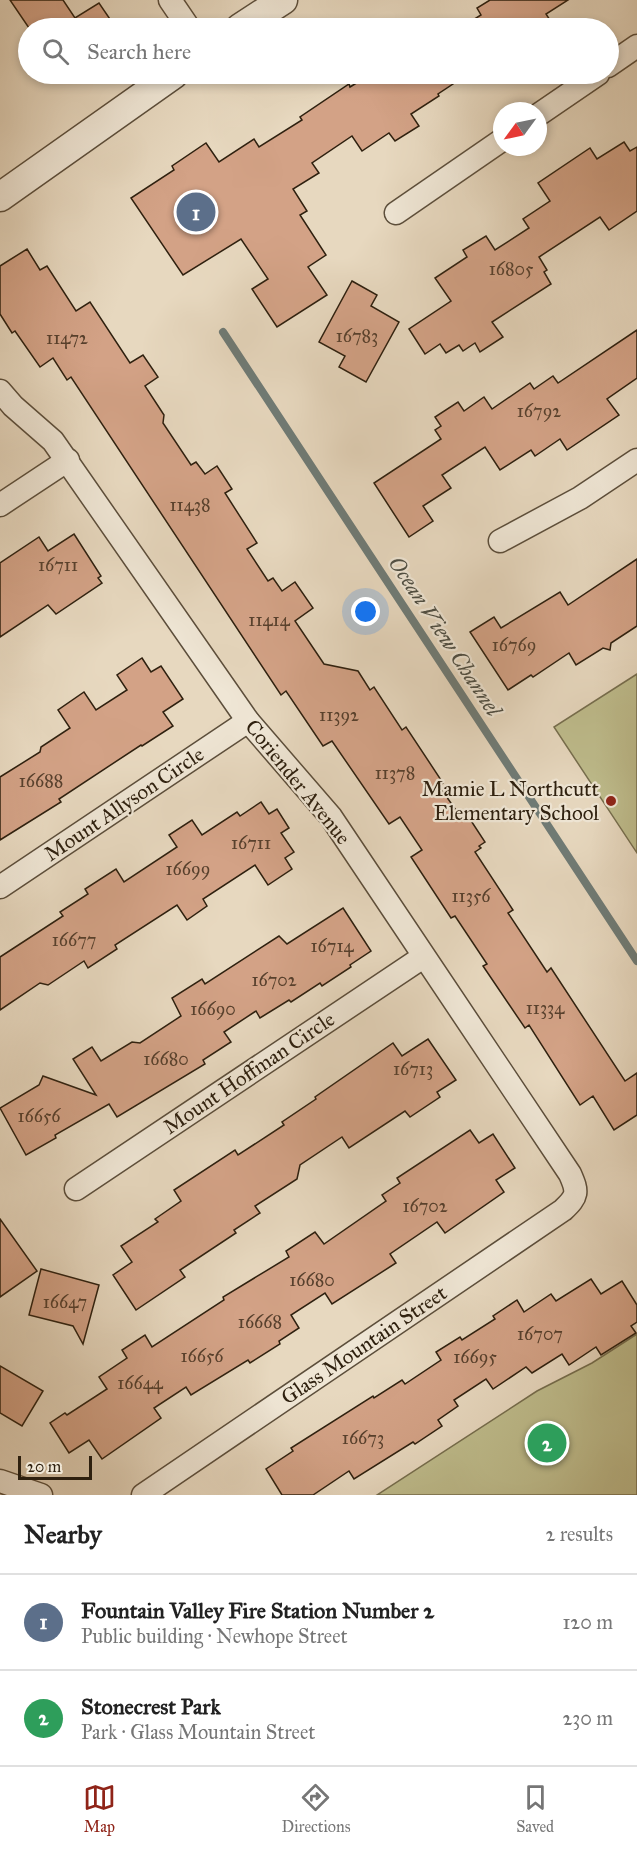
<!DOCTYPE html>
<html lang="en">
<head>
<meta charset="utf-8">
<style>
  :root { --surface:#fff; --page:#f2f2f2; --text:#222; --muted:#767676; --line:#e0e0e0; --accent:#8f2418 }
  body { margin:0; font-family:"IM FELL Great Primer",serif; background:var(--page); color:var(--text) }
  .compass { position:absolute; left:493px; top:102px; width:54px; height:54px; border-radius:50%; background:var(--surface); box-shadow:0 3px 9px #0003; rotate:237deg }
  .scale { position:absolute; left:18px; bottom:15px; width:74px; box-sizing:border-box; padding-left:6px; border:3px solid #2e200f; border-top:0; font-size:16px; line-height:21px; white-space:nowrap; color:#2e200f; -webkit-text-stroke:4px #efe6d5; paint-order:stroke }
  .you { position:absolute; left:366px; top:612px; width:21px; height:21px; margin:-15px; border:4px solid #fff; border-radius:50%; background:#1a73e8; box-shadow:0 0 0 9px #1a73e833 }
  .badge { display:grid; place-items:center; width:39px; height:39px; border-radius:50%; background:var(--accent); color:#fff; font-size:20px; font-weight:700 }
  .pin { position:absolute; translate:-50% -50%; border:3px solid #fff; box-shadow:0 2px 6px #0006 }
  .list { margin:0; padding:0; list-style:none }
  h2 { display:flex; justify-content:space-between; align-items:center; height:78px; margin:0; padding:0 24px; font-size:26px }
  h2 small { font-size:20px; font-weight:400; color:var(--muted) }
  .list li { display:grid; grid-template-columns:39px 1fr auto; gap:18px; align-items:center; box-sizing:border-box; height:96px; padding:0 24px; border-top:2px solid var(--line) }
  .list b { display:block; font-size:22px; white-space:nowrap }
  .list p { margin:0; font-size:20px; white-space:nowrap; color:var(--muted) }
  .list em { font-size:20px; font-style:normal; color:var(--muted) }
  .icon { flex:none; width:33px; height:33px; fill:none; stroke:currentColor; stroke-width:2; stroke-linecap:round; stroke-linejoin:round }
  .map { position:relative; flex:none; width:637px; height:1495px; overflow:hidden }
  .search { position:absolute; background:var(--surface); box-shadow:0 3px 9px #0003; left:18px; right:18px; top:18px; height:66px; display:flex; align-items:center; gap:15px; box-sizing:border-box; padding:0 21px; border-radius:33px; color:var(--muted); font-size:22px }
  .sheet { height:270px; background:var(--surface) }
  nav { display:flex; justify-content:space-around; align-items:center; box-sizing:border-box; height:84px; border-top:2px solid var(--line); background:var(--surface); font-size:16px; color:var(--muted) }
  nav a { display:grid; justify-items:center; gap:3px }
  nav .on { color:var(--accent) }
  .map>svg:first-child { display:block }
</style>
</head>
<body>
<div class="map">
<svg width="637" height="1495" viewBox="0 0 637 1495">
  <rect width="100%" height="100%" fill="#e7d8bf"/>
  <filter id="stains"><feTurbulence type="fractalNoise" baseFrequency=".00333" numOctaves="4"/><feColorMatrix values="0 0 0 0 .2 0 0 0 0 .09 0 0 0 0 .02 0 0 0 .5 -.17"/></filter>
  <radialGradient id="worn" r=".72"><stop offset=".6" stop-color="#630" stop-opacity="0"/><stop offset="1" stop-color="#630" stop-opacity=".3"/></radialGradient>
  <g fill="#bebc8c" stroke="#766e4e" stroke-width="1.5">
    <path d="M 637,674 L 637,853 L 554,727 Z"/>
    <path d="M 637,1334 L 637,1495 L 377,1495 L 537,1391 L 592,1363 Z"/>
  </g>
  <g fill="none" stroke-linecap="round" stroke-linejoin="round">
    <path stroke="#6f7b76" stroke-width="8" d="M 223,332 L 637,961"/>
  </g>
  <g fill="#d3a286" stroke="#2e200f" stroke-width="1.5">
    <path d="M 10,0 L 63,0 L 75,18 L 99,3 L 116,28 L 29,28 Z"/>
    <path d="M 490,0 L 568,0 L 546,14 L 555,28 L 460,28 L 481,15 L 477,8 Z"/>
    <path d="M 371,74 L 468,74 L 438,94 L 439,96 L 411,114 L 419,126 L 395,141 L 389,133 L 362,151 L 352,136 L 312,163 L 319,173 L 293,189 L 307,211 L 300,215 L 326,255 L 308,267 L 327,295 L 277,327 L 252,289 L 268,279 L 241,239 L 183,275 L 131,198 L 174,170 L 172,166 L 206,143 L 219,162 L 254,139 L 259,147 L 302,120 L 300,117 L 349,84 L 350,87 Z"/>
    <path d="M 624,142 L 630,151 L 637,147 L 637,211 L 609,230 L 600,217 L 539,257 L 547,270 L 544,272 L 551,284 L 492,322 L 503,337 L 480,352 L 475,343 L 463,351 L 459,345 L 446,353 L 440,344 L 425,354 L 409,329 L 451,301 L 435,278 L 467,257 L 463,250 L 486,236 L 495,250 L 529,228 L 523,219 L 550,201 L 538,183 L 590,148 L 597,159 Z"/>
    <path d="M 27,249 L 40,270 L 47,266 L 76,311 L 90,302 L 130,363 L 143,355 L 158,377 L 145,386 L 164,415 L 163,423 L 191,465 L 196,462 L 205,474 L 217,466 L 232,489 L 225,493 L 257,543 L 247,549 L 268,581 L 273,578 L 282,591 L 295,582 L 313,608 L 295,621 L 324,664 L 358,671 L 370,690 L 374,687 L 402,730 L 406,727 L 443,783 L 439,786 L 460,816 L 466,813 L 485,842 L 479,846 L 481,848 L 475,852 L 513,910 L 508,913 L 547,972 L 551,968 L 625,1081 L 637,1073 L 637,1115 L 614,1130 L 593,1096 L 580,1105 L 529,1025 L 525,1028 L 483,966 L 487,964 L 455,916 L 451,918 L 411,857 L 422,850 L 400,817 L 389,824 L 332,741 L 323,746 L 286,691 L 281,695 L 71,377 L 67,380 L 53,358 L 40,367 L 15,331 L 12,333 L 0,314 L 0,266 Z"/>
    <path d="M 352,281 L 377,295 L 371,306 L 399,322 L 366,382 L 339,367 L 345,356 L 319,342 Z"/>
    <path d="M 637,330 L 637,378 L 607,399 L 619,415 L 567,450 L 560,439 L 535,456 L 531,450 L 500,470 L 485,447 L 442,475 L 451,488 L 423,506 L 433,521 L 409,537 L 374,483 L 441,439 L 435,430 L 441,426 L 435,417 L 458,402 L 464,411 L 484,397 L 492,409 L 530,383 L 534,389 L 553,376 L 558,383 Z"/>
    <path d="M 74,534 L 101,576 L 98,578 L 102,583 L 56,614 L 48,605 L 0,637 L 0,563 L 39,537 L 48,551 Z"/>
    <path d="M 637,559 L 637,626 L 611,643 L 610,650 L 603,648 L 576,665 L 569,653 L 533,677 L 531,675 L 508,690 L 470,632 L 494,617 L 501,628 L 560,592 L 568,605 Z"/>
    <path d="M 142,658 L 151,672 L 161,666 L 183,699 L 163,712 L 173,726 L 142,746 L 141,745 L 59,799 L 61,802 L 0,840 L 0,777 L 40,752 L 41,747 L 70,728 L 58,710 L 84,692 L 96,710 L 127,690 L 117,675 Z"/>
    <path d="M 261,802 L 269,814 L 277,809 L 289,828 L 281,833 L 294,852 L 285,858 L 292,869 L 268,885 L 255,865 L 203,899 L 207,906 L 187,920 L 177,905 L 115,945 L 117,949 L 88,968 L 84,961 L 48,985 L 40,983 L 0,1010 L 0,957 L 63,916 L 60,912 L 88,894 L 85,889 L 116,869 L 124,882 L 177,847 L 169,835 L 192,820 L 202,835 L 237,812 L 240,816 Z"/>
    <path d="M 343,908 L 371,951 L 350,965 L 351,967 L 322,986 L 320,983 L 291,1002 L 289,1000 L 260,1018 L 256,1011 L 224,1032 L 231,1042 L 203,1060 L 205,1064 L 117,1117 L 109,1104 L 55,1135 L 56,1138 L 26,1155 L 0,1108 L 39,1085 L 43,1076 L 96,1095 L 73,1059 L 92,1047 L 101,1061 L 132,1042 L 140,1043 L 181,1016 L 172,998 L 202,979 L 205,984 L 279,936 L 287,944 Z"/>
    <path d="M 428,1039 L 456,1080 L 437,1092 L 440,1097 L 410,1117 L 405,1111 L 349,1148 L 342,1137 L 300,1165 L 297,1179 L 255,1206 L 260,1213 L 234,1230 L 236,1233 L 180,1270 L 185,1277 L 136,1310 L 113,1275 L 132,1262 L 121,1246 L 158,1222 L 155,1219 L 181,1201 L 174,1190 L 235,1150 L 238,1155 L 284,1125 L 282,1122 L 316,1099 L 315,1097 L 393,1043 L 402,1056 Z"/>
    <path d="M 470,1130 L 479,1143 L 493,1134 L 515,1168 L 496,1180 L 504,1192 L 445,1233 L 437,1222 L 390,1254 L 396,1263 L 332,1304 L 325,1293 L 291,1315 L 299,1328 L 279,1341 L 280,1344 L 250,1363 L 248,1360 L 191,1395 L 186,1387 L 154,1408 L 161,1418 L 102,1459 L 89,1440 L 69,1453 L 50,1423 L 65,1413 L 67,1415 L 107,1389 L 99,1377 L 127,1358 L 122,1350 L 145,1335 L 152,1347 L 224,1300 L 223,1297 L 289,1257 L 286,1251 L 315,1232 L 324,1244 L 386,1201 L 382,1195 L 400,1183 L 397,1178 Z"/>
    <path d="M 0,1219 L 37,1271 L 0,1297 Z"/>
    <path d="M 41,1269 L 99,1285 L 83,1344 L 73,1326 L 29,1315 Z"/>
    <path d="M 591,1279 L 601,1294 L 622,1281 L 637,1305 L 637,1322 L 631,1326 L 636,1333 L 601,1355 L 596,1347 L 569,1365 L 562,1354 L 532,1373 L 526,1367 L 493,1389 L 486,1379 L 454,1400 L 458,1406 L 438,1420 L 442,1426 L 415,1444 L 413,1442 L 354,1479 L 349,1471 L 313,1495 L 282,1495 L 266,1469 L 293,1451 L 291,1448 L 373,1396 L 374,1398 L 402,1380 L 405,1384 L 441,1360 L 436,1352 L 460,1337 L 462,1340 L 495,1319 L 493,1316 L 517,1300 L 524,1312 L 551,1294 L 556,1301 Z"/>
    <path d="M 0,1366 L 43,1391 L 22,1426 L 0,1413 Z"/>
  </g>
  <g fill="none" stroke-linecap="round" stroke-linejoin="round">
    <g stroke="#5c4e3b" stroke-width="25">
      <g id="minor">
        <path d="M 170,0 L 189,28"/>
        <path d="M 608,66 L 637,46"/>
        <path d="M 538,115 L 598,74"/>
        <path d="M 396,213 L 502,140"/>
        <path d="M 0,391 L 13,406 L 53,441 L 248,721 L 331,817 L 570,1174 C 578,1192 578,1196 563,1210 L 143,1495"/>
        <path d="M 0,505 L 68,460"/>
        <path d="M 500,541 L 580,498 L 637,460"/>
        <path d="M 0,887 L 248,721"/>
        <path d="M 76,1189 L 423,957"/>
        <path d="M 0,1481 L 41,1495"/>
      </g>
    </g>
    <g stroke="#5c4e3b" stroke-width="31">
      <g id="tertiary">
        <path d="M 240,28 L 283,0"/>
        <path d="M 0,197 L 174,74"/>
      </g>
    </g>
    <use href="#minor" stroke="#efe6d5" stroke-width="22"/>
    <use href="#tertiary" stroke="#efe6d5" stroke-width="28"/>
  </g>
  <circle fill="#8f2418" stroke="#efe6d5" stroke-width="2" cx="611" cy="801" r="6"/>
  <g text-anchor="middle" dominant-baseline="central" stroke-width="4.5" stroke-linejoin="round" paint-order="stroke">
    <g font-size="18" fill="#57402d">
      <text x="511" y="269">16805</text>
      <text x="357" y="336">16783</text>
      <text x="67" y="338">11472</text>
      <text x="539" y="411">16792</text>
      <text x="190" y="505">11438</text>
      <text x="58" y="565">16711</text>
      <text x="269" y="620">11414</text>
      <text x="514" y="645">16769</text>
      <text x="339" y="715">11392</text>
      <text x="395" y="773">11378</text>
      <text x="41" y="781">16688</text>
      <text x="251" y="843">16711</text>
      <text x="188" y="869">16699</text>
      <text x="471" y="896">11356</text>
      <text x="74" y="940">16677</text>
      <text x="332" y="946">16714</text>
      <text x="274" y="980">16702</text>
      <text x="545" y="1008">11334</text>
      <text x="213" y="1009">16690</text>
      <text x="166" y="1059">16680</text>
      <text x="413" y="1069">16713</text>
      <text x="39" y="1116">16656</text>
      <text x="425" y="1206">16702</text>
      <text x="312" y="1280">16680</text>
      <text x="65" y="1302">16647</text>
      <text x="260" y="1322">16668</text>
      <text x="540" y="1334">16707</text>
      <text x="202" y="1356">16656</text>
      <text x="475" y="1357">16695</text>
      <text x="140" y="1383">16644</text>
      <text x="363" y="1438">16673</text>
    </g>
    <g font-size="21" fill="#2e200f" stroke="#efe6d5">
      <text transform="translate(298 782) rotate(51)">Coriender Avenue</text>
      <text transform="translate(124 804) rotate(-34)">Mount Allyson Circle</text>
      <text transform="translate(249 1073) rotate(-34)">Mount Hoffman Circle</text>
      <text transform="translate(364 1345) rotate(-34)">Glass Mountain Street</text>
    </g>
    <g font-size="21" fill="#2e200f" stroke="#efe6d5" text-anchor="end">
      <text x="599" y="789">Mamie L Northcutt<tspan x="599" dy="24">Elementary School</tspan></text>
    </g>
    <g font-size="22" font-style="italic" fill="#4e4e43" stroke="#efe6d5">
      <text transform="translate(445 636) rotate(57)">Ocean View Channel</text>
    </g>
  </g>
  <rect width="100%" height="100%" filter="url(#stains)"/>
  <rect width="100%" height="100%" fill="url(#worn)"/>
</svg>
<svg class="compass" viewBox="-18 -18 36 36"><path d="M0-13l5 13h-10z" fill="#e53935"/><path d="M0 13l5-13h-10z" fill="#767676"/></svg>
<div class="scale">20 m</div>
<div class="you"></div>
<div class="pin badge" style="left:196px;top:212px;background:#5c6f8a">1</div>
<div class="pin badge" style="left:547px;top:1443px;background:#2e9e5b">2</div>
<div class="search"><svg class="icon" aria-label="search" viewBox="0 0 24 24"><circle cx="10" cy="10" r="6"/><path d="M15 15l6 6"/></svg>Search here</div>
</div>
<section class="sheet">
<h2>Nearby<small>2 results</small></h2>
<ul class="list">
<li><span class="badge" style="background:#5c6f8a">1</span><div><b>Fountain Valley Fire Station Number 2</b><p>Public building · Newhope Street</p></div><em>120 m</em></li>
<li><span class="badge" style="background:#2e9e5b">2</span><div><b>Stonecrest Park</b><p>Park · Glass Mountain Street</p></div><em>230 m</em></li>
</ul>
</section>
<nav>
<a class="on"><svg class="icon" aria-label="map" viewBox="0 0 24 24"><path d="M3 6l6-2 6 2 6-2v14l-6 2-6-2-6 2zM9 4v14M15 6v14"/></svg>Map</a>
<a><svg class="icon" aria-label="directions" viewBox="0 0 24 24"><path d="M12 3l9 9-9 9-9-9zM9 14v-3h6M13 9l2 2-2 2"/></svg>Directions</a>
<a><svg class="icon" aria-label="saved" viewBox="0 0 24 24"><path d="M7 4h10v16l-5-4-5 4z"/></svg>Saved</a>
</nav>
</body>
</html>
